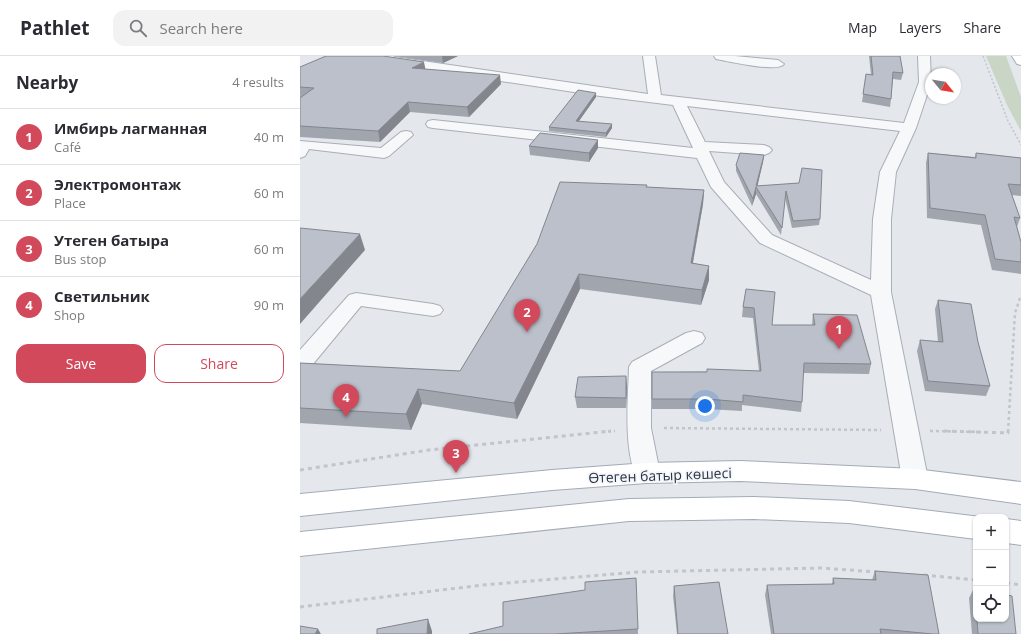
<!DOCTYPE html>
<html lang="en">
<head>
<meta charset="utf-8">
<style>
  :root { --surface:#fff; --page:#f2f2f3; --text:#2b2b33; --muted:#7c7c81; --line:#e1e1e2; --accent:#d1495b }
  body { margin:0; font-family:"Open Sans",sans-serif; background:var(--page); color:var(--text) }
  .controls { position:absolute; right:12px; bottom:12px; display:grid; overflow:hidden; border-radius:8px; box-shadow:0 1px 3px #0004 }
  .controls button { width:36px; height:36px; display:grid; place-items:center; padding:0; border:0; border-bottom:1px solid var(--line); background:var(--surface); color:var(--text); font:20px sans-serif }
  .compass { position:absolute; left:625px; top:12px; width:36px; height:36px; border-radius:50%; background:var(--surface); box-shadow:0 1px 3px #0004; rotate:120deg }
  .you { position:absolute; left:405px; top:350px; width:14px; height:14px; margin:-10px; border:3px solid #fff; border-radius:50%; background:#1a73e8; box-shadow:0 0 0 6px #1a73e833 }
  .badge { display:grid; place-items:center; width:26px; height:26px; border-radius:50%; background:var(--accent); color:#fff; font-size:13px; font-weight:700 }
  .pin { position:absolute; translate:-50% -33px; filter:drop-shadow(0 1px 2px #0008) }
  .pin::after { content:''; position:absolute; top:21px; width:14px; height:12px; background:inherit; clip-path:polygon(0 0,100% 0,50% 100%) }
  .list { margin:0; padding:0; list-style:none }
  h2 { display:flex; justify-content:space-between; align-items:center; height:52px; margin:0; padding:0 16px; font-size:17px }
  h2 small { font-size:13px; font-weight:400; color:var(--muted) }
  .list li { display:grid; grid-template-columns:26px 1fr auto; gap:12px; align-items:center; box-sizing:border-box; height:56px; padding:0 16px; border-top:1px solid var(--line) }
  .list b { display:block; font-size:15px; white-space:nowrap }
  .list p { margin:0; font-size:13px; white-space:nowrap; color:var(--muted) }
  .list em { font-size:13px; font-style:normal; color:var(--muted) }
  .actions { display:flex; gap:8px; padding:12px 16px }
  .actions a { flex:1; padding:9px 0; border:1px solid var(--accent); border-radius:12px; text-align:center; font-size:14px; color:var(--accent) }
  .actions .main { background:var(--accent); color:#fff }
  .icon { flex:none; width:22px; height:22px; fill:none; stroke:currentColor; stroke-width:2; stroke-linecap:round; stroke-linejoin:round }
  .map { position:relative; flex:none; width:721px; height:578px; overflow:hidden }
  header { display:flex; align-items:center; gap:24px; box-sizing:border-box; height:56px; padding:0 20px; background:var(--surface); border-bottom:1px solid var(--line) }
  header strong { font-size:19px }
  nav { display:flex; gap:22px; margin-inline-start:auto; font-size:14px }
  .search { width:280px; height:36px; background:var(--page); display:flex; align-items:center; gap:10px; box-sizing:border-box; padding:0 14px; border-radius:12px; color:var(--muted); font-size:15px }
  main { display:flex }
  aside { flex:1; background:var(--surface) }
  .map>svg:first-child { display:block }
</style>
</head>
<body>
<header>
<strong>Pathlet</strong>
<div class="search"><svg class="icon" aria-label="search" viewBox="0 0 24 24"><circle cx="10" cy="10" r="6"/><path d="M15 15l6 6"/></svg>Search here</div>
<nav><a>Map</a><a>Layers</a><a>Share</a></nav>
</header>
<main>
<aside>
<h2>Nearby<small>4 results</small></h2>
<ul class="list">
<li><span class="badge">1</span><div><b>Имбирь лагманная</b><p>Café</p></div><em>40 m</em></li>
<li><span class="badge">2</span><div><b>Электромонтаж</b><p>Place</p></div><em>60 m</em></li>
<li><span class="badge">3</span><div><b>Утеген батыра</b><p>Bus stop</p></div><em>60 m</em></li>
<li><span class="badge">4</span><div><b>Светильник</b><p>Shop</p></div><em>90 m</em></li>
</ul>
<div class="actions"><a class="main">Save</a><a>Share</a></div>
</aside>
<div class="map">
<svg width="721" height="578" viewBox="0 0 721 578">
  <rect width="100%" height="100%" fill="#e4e7ec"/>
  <path fill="#c9d6c5" d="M 686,0 L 706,0 L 721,41 L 721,75 L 707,49 Z"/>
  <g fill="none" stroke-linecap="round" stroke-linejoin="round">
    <g stroke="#a9aeb7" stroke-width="2">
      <g id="minor">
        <path d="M 343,0 L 355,0 L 361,39 L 604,67 L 619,26 L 618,0 L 630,0 L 631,27 L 616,72 L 596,116 L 591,163 L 591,236 L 628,423 L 624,430 L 615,433 L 606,430 L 602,423 L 571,239 L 460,187 L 411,131 L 397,102 L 133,72 L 128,71 L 126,68 L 128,65 L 133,64 L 393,92 L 373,49 L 300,40 L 95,9 L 89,5 L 95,1 L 348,38 ZM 387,50 L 600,75 L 580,116 L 573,163 L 571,224 L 472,179 L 424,126 L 409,95 L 464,99 L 469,97 L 472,94 L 469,91 L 464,89 L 405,86 Z"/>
        <path d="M 414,0 L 435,0 L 478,4 L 484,8 C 478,17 427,5 416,3 Z"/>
        <path d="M 106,75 L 111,76 L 113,79 L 89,100 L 84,102 L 9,93 L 5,100 L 0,102 L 0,85 L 81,92 L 101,76 Z"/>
        <path d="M 56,237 L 133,248 L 140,250 L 143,254 L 140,258 L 133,260 L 61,250 L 8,314 L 0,317 L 0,294 L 49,239 Z"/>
        <path d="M 394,275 L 402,277 L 405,282 L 402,287 L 351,315 L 351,372 L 360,417 L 356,424 L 347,427 L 338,424 C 323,396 328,343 329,311 L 332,306 L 386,277 Z"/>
      </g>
    </g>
    <g stroke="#a3abb8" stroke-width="2">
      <g id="major">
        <path d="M 712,0 L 721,0 L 721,9 L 717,8 Z"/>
        <path d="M 440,405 L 615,413 L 721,426 L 721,448 L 615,433 L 440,425 L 347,427 L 252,434 L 0,460 L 0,438 L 252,414 L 347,407 Z"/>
        <path d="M 454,441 L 549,445 L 681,461 L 676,461 L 676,483 L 549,467 L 454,463 L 329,465 L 0,500 L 0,476 L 329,443 Z"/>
        <path d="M 706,463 L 721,465 L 721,489 L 706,487 Z"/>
      </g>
    </g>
    <path stroke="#c2c5cb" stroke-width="1.5" stroke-dasharray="2 2" stroke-linecap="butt" d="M 683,0 L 708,65 L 721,89"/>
    <g stroke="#c2c5cb" stroke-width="2.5" stroke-dasharray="3 3" stroke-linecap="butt">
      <path d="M 364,372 L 581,374"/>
      <path d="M 630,375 L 683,376"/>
      <path d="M 302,376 L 315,375"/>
      <path d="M 708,376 L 715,257 L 721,239"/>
    </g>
    <g stroke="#c2c5cb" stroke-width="3" stroke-dasharray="4 4" stroke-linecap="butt">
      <path d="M 644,375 L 708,377 L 708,375"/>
      <path d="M 0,414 L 129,394 L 311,375"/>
      <path d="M 624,519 L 676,524"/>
      <path d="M 706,527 L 721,529"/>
      <path d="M 0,551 L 183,529 L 338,516 L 521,512 L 577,516"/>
    </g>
    <use href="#minor" fill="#f7f8fa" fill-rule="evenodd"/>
    <use href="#major" fill="#fff" fill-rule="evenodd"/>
  </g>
  <g fill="#a1a5ae">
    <path d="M 93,0 L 158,0 L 143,7 Z"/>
    <path d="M 569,0 L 600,0 L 603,17 L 601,24 L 593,23 L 591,43 L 590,51 L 562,46 L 566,18 L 571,19 Z"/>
    <path d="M 0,11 L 126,13 L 201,28 L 169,61 L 110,56 L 80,86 L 0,81 L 0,42 L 1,41 L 0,41 Z"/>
    <path d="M 296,37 L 296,41 L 279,65 L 312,72 L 306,81 L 249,75 L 249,71 Z"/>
    <path d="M 298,84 L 298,92 L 289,106 L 230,99 L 229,90 Z"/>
    <path d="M 628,97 L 675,101 L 676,97 L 721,102 L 721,140 L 712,139 L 720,162 L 717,171 L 721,186 L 721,218 L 692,214 L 681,169 L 627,162 L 626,107 Z"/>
    <path d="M 464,99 L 463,106 L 457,130 L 499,127 L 520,163 L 519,169 L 492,172 L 485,142 L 481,179 L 456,138 L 452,150 L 436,115 L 436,109 Z"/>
    <path d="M 347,131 L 404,134 L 403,148 L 393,207 L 409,210 L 409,224 L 401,249 L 280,233 L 217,363 L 122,348 L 111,374 L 0,367 L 0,307 L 160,315 Z"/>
    <path d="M 446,233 L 472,269 L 512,269 L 513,258 L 571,308 L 569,318 L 503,317 L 502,346 L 501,356 L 442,349 L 442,355 L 406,353 L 352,353 L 352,316 L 459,315 L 453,262 L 442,261 L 443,251 Z"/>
    <path d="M 638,244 L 678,286 L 690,330 L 686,340 L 625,335 L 617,295 L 620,284 L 638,286 L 635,253 Z"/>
    <path d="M 327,330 L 326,352 L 277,352 L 275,341 Z"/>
    <path d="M 575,515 L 639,578 L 471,578 L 465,539 L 467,529 L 532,528 L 533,522 L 572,524 Z"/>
    <path d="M 336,522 L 338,578 L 169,578 L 203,570 L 285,534 Z"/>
    <path d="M 374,530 L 428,578 L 377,578 L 373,540 Z"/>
    <path d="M 674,532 L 676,532 L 676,563 L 706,563 L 716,578 L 672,578 L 669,542 Z"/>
  </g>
  <g fill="#83868d">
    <path d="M 142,0 L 158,0 L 143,7 Z"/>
    <path d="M 124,6 L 126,16 L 112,12 Z"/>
    <path d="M 200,19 L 201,28 L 169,61 L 167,51 Z"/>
    <path d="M 296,37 L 296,41 L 276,69 L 276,65 Z"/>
    <path d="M 108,46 L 110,56 L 80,86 L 78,75 Z"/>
    <path d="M 312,68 L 312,72 L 306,81 L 306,77 Z"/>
    <path d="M 298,84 L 298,92 L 289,106 L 289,97 Z"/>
    <path d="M 464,99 L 463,106 L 457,132 L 456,131 Z"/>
    <path d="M 456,131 L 456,138 L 452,150 L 453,143 Z"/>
    <path d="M 404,134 L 403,148 L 390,222 L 391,207 Z"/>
    <path d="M 60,178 L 65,194 L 0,268 L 0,243 Z"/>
    <path d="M 409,210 L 409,224 L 401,249 L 402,234 Z"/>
    <path d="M 279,218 L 280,233 L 217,363 L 214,347 Z"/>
    <path d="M 326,320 L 327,330 L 326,352 Z"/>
    <path d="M 118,333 L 122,348 L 111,374 L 106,358 Z"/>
    <path d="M 128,563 L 132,575 L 132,578 L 127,578 Z"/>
    <path d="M 18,573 L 21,578 L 15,578 Z"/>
  </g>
  <g fill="#bbc0ca" stroke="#83868d">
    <path d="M 26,0 L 83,0 L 124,6 L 112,12 L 200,19 L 167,51 L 108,46 L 78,75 L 0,70 L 0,42 L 14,32 L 0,31 L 0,11 Z"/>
    <path d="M 571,0 L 600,0 L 603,17 L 593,16 L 591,43 L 563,38 L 566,18 L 573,19 Z"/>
    <path d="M 278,34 L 296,37 L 276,65 L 312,68 L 306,77 L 249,71 Z"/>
    <path d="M 240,77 L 298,84 L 289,97 L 229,90 Z"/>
    <path d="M 440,97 L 464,99 L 456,130 L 499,127 L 502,112 L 522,114 L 520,163 L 493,165 L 486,135 L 482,172 L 456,131 L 453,143 L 436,109 Z"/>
    <path d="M 628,97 L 676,102 L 676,97 L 721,102 L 721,129 L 708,128 L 720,162 L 714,161 L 721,186 L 721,206 L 695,203 L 685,159 L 630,152 Z"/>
    <path d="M 260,126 L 347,129 L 346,131 L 404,134 L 391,207 L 409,210 L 402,234 L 279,218 L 214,347 L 118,333 L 106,358 L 0,352 L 0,307 L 160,315 L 237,188 Z"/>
    <path d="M 0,172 L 60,178 L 0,243 Z"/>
    <path d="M 446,233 L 475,236 L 472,269 L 515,269 L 513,258 L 557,259 L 571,308 L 504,307 L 502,346 L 443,339 L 443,346 L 407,343 L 352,343 L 352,316 L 407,316 L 407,313 L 461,315 L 454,252 L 443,251 Z"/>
    <path d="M 638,244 L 671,248 L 678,286 L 690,330 L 628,325 L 620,284 L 643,286 Z"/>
    <path d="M 326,320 L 326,342 L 275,341 L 278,321 Z"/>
    <path d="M 575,515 L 628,519 L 639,578 L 633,578 L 580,573 L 581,578 L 474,578 L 467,529 L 534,528 L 533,522 L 576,524 Z"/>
    <path d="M 336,522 L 338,573 L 255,578 L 169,578 L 203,570 L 203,546 L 285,534 L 285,526 Z"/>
    <path d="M 419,526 L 428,578 L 378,578 L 374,530 Z"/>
    <path d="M 674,532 L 676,532 L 676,556 Z"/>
    <path d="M 706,539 L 712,540 L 716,578 L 678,578 L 677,563 L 706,563 Z"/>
    <path d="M 128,563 L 127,578 L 77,578 L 77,573 Z"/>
    <path d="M 0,570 L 18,573 L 15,578 L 0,578 Z"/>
  </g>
  <g text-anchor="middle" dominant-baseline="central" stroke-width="3.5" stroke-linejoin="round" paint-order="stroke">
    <g font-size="14" fill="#2b3445" stroke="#f4f6f9">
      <text transform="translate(360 419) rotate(-2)">Өтеген батыр көшесі</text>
    </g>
  </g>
</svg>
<div class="controls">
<button>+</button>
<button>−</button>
<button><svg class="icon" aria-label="locate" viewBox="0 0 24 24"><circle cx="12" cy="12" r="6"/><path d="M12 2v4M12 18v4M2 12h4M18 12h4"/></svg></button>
</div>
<svg class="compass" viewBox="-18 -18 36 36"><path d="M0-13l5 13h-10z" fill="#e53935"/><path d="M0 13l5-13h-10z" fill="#7c7c81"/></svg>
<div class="you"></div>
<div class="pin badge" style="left:539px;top:293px">1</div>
<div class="pin badge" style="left:227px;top:276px">2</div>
<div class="pin badge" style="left:156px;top:417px">3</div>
<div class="pin badge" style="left:46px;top:361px">4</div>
</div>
</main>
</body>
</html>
